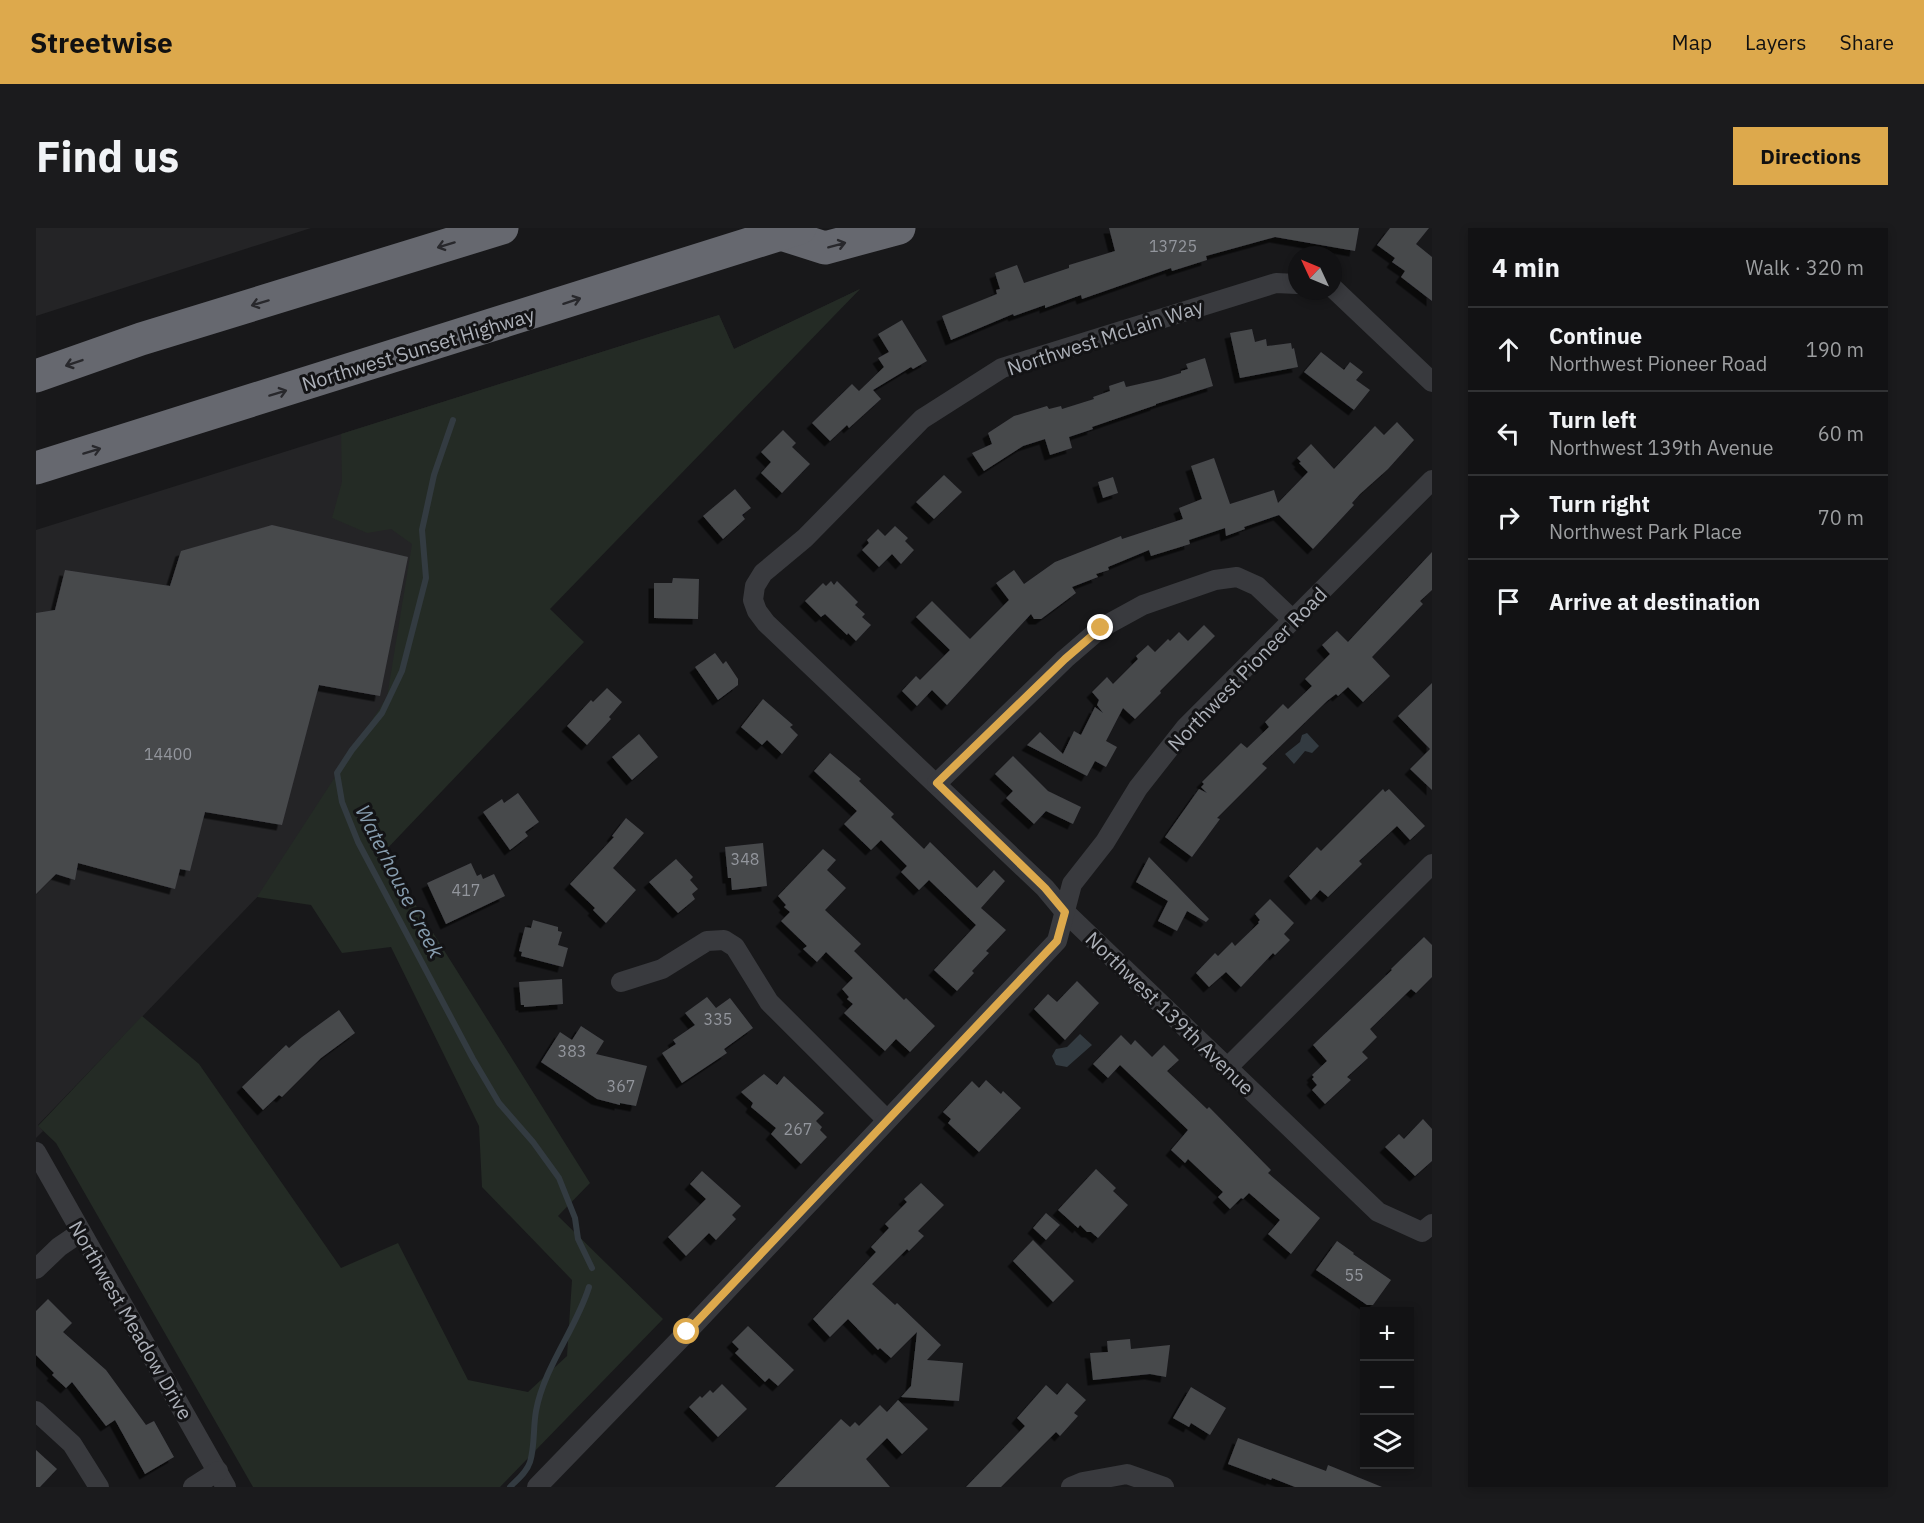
<!DOCTYPE html>
<html lang="en">
<head>
<meta charset="utf-8">
<style>
  :root { --surface:#121214; --page:#1b1b1d; --text:#f1f3f6; --muted:#9c9ea0; --line:#313234; --accent:#dda94c }
  body { margin:0; font-family:"IBM Plex Sans",sans-serif; background:var(--page); color:var(--text) }
  .controls { position:absolute; right:18px; bottom:18px; display:grid; overflow:hidden; border-radius:0px; box-shadow:0 3px 9px #0003 }
  .controls button { width:54px; height:54px; display:grid; place-items:center; padding:0; border:0; border-bottom:2px solid var(--line); background:var(--surface); color:var(--text); font:30px sans-serif }
  .compass { position:absolute; left:1252px; top:18px; width:54px; height:54px; border-radius:50%; background:var(--surface); box-shadow:0 3px 9px #0003; rotate:314deg }
  .stop { position:absolute; width:18px; height:18px; margin:-14px; border:4px solid #dda94c; border-radius:50%; background:#fff }
  .stop.end { background:#dda94c; border-color:#fff; box-shadow:0 2px 6px #0008 }
  .list { margin:0; padding:0; list-style:none }
  h2 { display:flex; justify-content:space-between; align-items:center; height:78px; margin:0; padding:0 24px; font-size:26px }
  h2 small { font-size:20px; font-weight:400; color:var(--muted) }
  .list li { display:grid; grid-template-columns:39px 1fr auto; gap:18px; align-items:center; box-sizing:border-box; height:84px; padding:0 24px; border-top:2px solid var(--line) }
  .list b { display:block; font-size:22px; white-space:nowrap }
  .list p { margin:0; font-size:20px; white-space:nowrap; color:var(--muted) }
  .list em { font-size:20px; font-style:normal; color:var(--muted) }
  .icon { flex:none; width:33px; height:33px; fill:none; stroke:currentColor; stroke-width:2; stroke-linecap:round; stroke-linejoin:round }
  .map { position:relative; flex:none; width:1396px; height:1259px; overflow:hidden; border-radius:0px }
  header { display:flex; align-items:center; gap:36px; box-sizing:border-box; height:84px; padding:0 30px; background:var(--accent); color:#111 }
  header strong { font-size:28px }
  nav { display:flex; gap:33px; margin-inline-start:auto; font-size:21px }
  .intro { display:flex; align-items:center; justify-content:space-between; box-sizing:border-box; height:144px; padding:0 36px }
  h1 { margin:0; font-size:42px }
  .button { padding:15px 27px; border-radius:0px; background:var(--accent); color:#111; font-size:21px; font-weight:700 }
  main { display:flex; gap:36px; padding:0 36px }
  aside { flex:1; background:var(--surface); border-radius:0px; box-shadow:0 3px 9px #0003 }
  .map>svg:first-child { display:block }
</style>
</head>
<body>
<header>
<strong>Streetwise</strong>
<nav><a>Map</a><a>Layers</a><a>Share</a></nav>
</header>
<div class="intro"><h1>Find us</h1><a class="button">Directions</a></div>
<main>
<div class="map">
<svg width="1396" height="1259" viewBox="0 0 1396 1259">
  <defs>
    <filter id="shadow"><feDropShadow dx="-5.5" dy="5.5" stdDeviation="0" flood-color="#0009"/></filter>
  </defs>
  <rect width="100%" height="100%" fill="#18181a"/>
  <g fill="#242426">
    <path d="M 0,0 L 275,0 L 0,88 Z"/>
    <path d="M 824,61 L 505,374 L 2,897 L 7,903 L 0,910 L 0,302 L 683,87 L 698,121 Z"/>
  </g>
  <path fill="#242b25" d="M 824,61 L 514,381 L 548,414 L 347,625 L 554,955 L 522,988 L 627,1091 L 464,1259 L 217,1259 L 20,915 L 2,898 L 106,788 L 163,836 L 305,1040 L 362,1015 L 432,1152 L 492,1164 L 531,1128 L 536,1052 L 446,959 L 443,898 L 355,719 L 306,725 L 275,677 L 221,669 L 351,469 L 376,316 L 355,301 L 331,305 L 296,290 L 306,254 L 305,206 L 683,87 L 698,121 Z"/>
  <g fill="#333b41">
    <path d="M 1271,505 L 1283,518 L 1276,525 L 1269,523 L 1258,536 L 1249,526 L 1264,514 L 1266,507 Z"/>
    <path d="M 1044,806 L 1056,817 L 1031,839 L 1020,837 L 1016,828 L 1020,821 L 1031,819 Z"/>
  </g>
  <g fill="none" stroke-linecap="round" stroke-linejoin="round">
    <g stroke="#333b41" stroke-width="6">
      <path d="M 417,192 L 398,247 L 386,302 L 390,350 L 366,443 L 346,485 L 316,522 L 301,545 L 306,574 L 322,614 L 437,831 L 463,875 L 497,914 L 523,950 L 539,990 L 542,1011 L 556,1040"/>
      <path d="M 474,1259 C 481,1252 491,1244 494,1234 C 499,1218 497,1199 500,1183 C 508,1139 540,1101 553,1059"/>
    </g>
  </g>
  <g fill="#47484c" filter="url(#shadow)">
    <path d="M 1073,0 L 1323,0 L 1319,23 L 1239,9 L 1170,28 L 1171,32 L 1136,43 L 1135,40 L 1046,71 L 1045,67 L 1009,80 L 1009,77 L 978,88 L 977,86 L 915,112 L 906,88 L 961,66 L 960,62 L 964,61 L 959,45 L 981,37 L 988,55 L 1033,40 L 1033,37 L 1079,23 Z"/>
    <path d="M 1354,0 L 1393,0 L 1380,16 L 1396,29 L 1396,73 L 1365,49 L 1369,43 L 1356,34 L 1359,30 L 1341,17 Z"/>
    <path d="M 866,92 L 891,133 L 877,141 L 875,139 L 837,162 L 845,171 L 813,200 L 811,197 L 794,213 L 776,195 L 816,156 L 823,163 L 848,139 L 842,130 L 853,124 L 842,106 Z"/>
    <path d="M 1216,101 L 1219,114 L 1230,111 L 1231,118 L 1255,115 L 1256,121 L 1258,120 L 1262,139 L 1204,150 L 1194,105 Z"/>
    <path d="M 1285,124 L 1308,142 L 1314,134 L 1327,144 L 1320,152 L 1334,162 L 1318,182 L 1268,144 Z"/>
    <path d="M 1169,130 L 1177,158 L 1120,176 L 1120,177 L 1056,199 L 1057,201 L 1033,209 L 1036,220 L 1014,227 L 1009,211 L 987,218 L 948,243 L 936,225 L 956,216 L 952,205 L 978,188 L 1011,178 L 1013,181 L 1025,178 L 1026,181 L 1058,171 L 1057,169 L 1074,163 L 1073,158 L 1088,153 L 1090,159 L 1125,151 L 1145,145 L 1145,143 L 1152,141 L 1150,136 Z"/>
    <path d="M 1361,194 L 1378,212 L 1352,241 L 1324,266 L 1316,275 L 1318,277 L 1277,321 L 1243,287 L 1208,299 L 1209,301 L 1190,308 L 1189,300 L 1153,312 L 1154,316 L 1115,328 L 1113,322 L 1072,339 L 1073,342 L 1060,346 L 1062,349 L 1036,359 L 1040,365 L 1005,391 L 998,391 L 995,386 L 911,477 L 896,462 L 881,478 L 866,463 L 880,448 L 884,452 L 914,422 L 880,389 L 896,373 L 934,411 L 973,372 L 960,355 L 978,342 L 988,356 L 1019,334 L 1085,308 L 1086,311 L 1147,291 L 1143,280 L 1166,271 L 1155,238 L 1178,230 L 1194,276 L 1238,262 L 1242,275 L 1272,244 L 1263,235 L 1265,234 L 1261,230 L 1275,216 L 1298,241 L 1339,198 L 1348,207 Z"/>
    <path d="M 747,202 L 760,215 L 756,219 L 774,236 L 746,265 L 725,245 L 735,234 L 725,224 Z"/>
    <path d="M 908,247 L 926,264 L 898,291 L 880,274 Z"/>
    <path d="M 1077,249 L 1082,265 L 1067,270 L 1062,254 Z"/>
    <path d="M 699,261 L 715,280 L 706,287 L 709,291 L 687,311 L 667,288 Z"/>
    <path d="M 236,297 L 372,329 L 344,468 L 283,457 L 246,597 L 169,584 L 154,643 L 144,641 L 139,661 L 42,635 L 39,652 L 20,646 L 0,666 L 0,385 L 19,382 L 29,342 L 134,358 L 145,323 Z"/>
    <path d="M 859,298 L 872,310 L 869,313 L 878,322 L 865,336 L 856,326 L 843,339 L 826,322 L 833,315 L 831,312 L 842,301 L 849,308 Z"/>
    <path d="M 1396,324 L 1396,362 L 1384,373 L 1387,376 L 1336,429 L 1354,448 L 1327,474 L 1312,459 L 1302,468 L 1300,466 L 1291,473 L 1226,536 L 1231,540 L 1181,590 L 1184,591 L 1156,629 L 1129,609 L 1163,561 L 1171,565 L 1165,559 L 1168,556 L 1166,554 L 1205,515 L 1211,520 L 1233,499 L 1229,494 L 1247,476 L 1252,481 L 1276,458 L 1269,451 L 1294,426 L 1286,417 L 1301,403 L 1312,414 Z"/>
    <path d="M 637,350 L 663,351 L 662,391 L 618,390 L 618,355 L 636,355 Z"/>
    <path d="M 795,353 L 798,357 L 801,353 L 822,374 L 819,377 L 829,386 L 826,389 L 835,397 L 820,413 L 812,405 L 811,407 L 789,386 L 785,389 L 769,373 L 787,355 L 790,358 Z"/>
    <path d="M 1168,397 L 1179,408 L 1124,463 L 1125,465 L 1099,491 L 1087,480 L 1070,513 L 1081,519 L 1070,539 L 1059,533 L 1051,548 L 991,517 L 1004,504 L 1027,526 L 1038,503 L 1045,507 L 1059,479 L 1067,485 L 1061,477 L 1063,472 L 1056,464 L 1071,449 L 1077,456 L 1102,431 L 1100,428 L 1112,417 L 1119,424 L 1132,411 L 1134,413 L 1143,404 L 1152,413 Z"/>
    <path d="M 679,425 L 687,436 L 690,433 L 702,451 L 702,457 L 682,472 L 659,439 Z"/>
    <path d="M 1396,455 L 1396,562 L 1374,541 L 1394,521 L 1362,488 Z"/>
    <path d="M 571,460 L 586,474 L 573,489 L 575,491 L 551,517 L 531,498 L 555,472 L 557,474 Z"/>
    <path d="M 727,471 L 757,497 L 754,499 L 762,507 L 746,526 L 731,512 L 726,517 L 705,499 Z"/>
    <path d="M 603,506 L 622,529 L 596,552 L 576,529 Z"/>
    <path d="M 794,525 L 825,551 L 823,553 L 858,586 L 855,589 L 888,621 L 894,614 L 941,660 L 958,642 L 969,653 L 945,680 L 970,702 L 950,723 L 953,725 L 936,743 L 938,745 L 921,763 L 898,742 L 940,697 L 893,652 L 883,662 L 865,644 L 871,638 L 845,612 L 835,622 L 808,596 L 821,583 L 778,543 Z"/>
    <path d="M 977,528 L 1012,563 L 1045,579 L 1037,596 L 1010,583 L 998,596 L 970,570 L 977,563 L 959,546 Z"/>
    <path d="M 1347,561 L 1349,564 L 1353,561 L 1389,598 L 1374,612 L 1361,598 L 1323,633 L 1326,636 L 1292,669 L 1284,662 L 1275,672 L 1253,648 L 1281,619 L 1285,623 Z"/>
    <path d="M 482,565 L 503,594 L 489,604 L 492,608 L 474,622 L 447,584 L 466,571 L 468,575 Z"/>
    <path d="M 590,590 L 608,605 L 577,640 L 600,662 L 570,695 L 557,682 L 559,680 L 534,656 L 578,609 L 576,608 Z"/>
    <path d="M 727,615 L 731,658 L 696,662 L 695,650 L 692,650 L 689,619 Z"/>
    <path d="M 787,621 L 800,632 L 791,642 L 810,660 L 789,682 L 825,716 L 818,723 L 868,772 L 870,770 L 899,798 L 874,824 L 860,811 L 849,823 L 808,785 L 817,776 L 811,771 L 813,769 L 806,761 L 817,750 L 790,724 L 781,734 L 767,721 L 771,718 L 745,693 L 754,684 L 748,679 L 750,677 L 742,668 Z"/>
    <path d="M 1113,629 L 1173,691 L 1170,694 L 1151,683 L 1141,703 L 1122,693 L 1132,673 L 1100,654 Z"/>
    <path d="M 640,631 L 657,649 L 654,652 L 662,661 L 656,666 L 659,671 L 642,685 L 613,654 Z"/>
    <path d="M 435,635 L 441,648 L 445,646 L 447,651 L 458,646 L 469,668 L 410,696 L 391,655 Z"/>
    <path d="M 1234,671 L 1258,695 L 1248,706 L 1254,712 L 1239,727 L 1237,725 L 1205,759 L 1190,744 L 1173,759 L 1160,745 L 1179,725 L 1182,728 L 1196,714 L 1199,718 L 1223,695 L 1222,694 L 1224,692 L 1219,686 Z"/>
    <path d="M 497,692 L 522,699 L 522,703 L 526,704 L 522,717 L 532,720 L 527,739 L 485,728 L 486,724 L 483,723 L 489,699 L 495,700 Z"/>
    <path d="M 1388,709 L 1396,717 L 1396,749 L 1380,765 L 1375,761 L 1334,801 L 1341,809 L 1326,824 L 1332,830 L 1311,849 L 1315,852 L 1289,876 L 1276,862 L 1281,857 L 1276,851 L 1278,849 L 1276,847 L 1291,833 L 1277,817 L 1356,742 L 1355,741 Z"/>
    <path d="M 526,751 L 527,776 L 488,779 L 488,777 L 485,777 L 483,754 Z"/>
    <path d="M 1041,753 L 1063,775 L 1029,812 L 998,781 L 1012,766 L 1021,774 Z"/>
    <path d="M 671,769 L 680,780 L 694,770 L 717,800 L 688,821 L 691,825 L 646,855 L 626,825 L 640,816 L 637,812 L 659,797 L 649,785 Z"/>
    <path d="M 303,782 L 319,805 L 285,830 L 246,869 L 243,867 L 227,882 L 206,859 L 250,817 L 253,820 L 266,809 Z"/>
    <path d="M 545,798 L 568,813 L 560,826 L 611,838 L 600,878 L 584,875 L 584,877 L 561,871 L 505,834 L 524,804 L 536,812 Z"/>
    <path d="M 1085,807 L 1095,817 L 1099,812 L 1116,829 L 1128,817 L 1143,832 L 1131,843 L 1171,881 L 1173,879 L 1235,942 L 1232,945 L 1284,990 L 1255,1026 L 1232,1006 L 1244,992 L 1213,965 L 1207,971 L 1205,970 L 1194,981 L 1182,969 L 1187,964 L 1152,931 L 1149,935 L 1135,922 L 1152,902 L 1084,837 L 1072,850 L 1057,836 Z"/>
    <path d="M 728,846 L 741,857 L 748,848 L 788,885 L 780,893 L 786,899 L 784,902 L 791,909 L 765,936 L 735,906 L 740,900 L 715,879 L 717,875 L 705,864 Z"/>
    <path d="M 950,852 L 965,866 L 967,863 L 985,880 L 943,924 L 912,895 L 915,891 L 907,884 L 936,853 L 943,860 Z"/>
    <path d="M 1387,891 L 1396,901 L 1396,933 L 1379,948 L 1349,919 L 1363,906 L 1368,911 Z"/>
    <path d="M 1060,941 L 1080,960 L 1077,963 L 1092,977 L 1062,1010 L 1055,1004 L 1051,1004 L 1044,997 L 1042,1000 L 1022,982 Z"/>
    <path d="M 666,943 L 705,978 L 696,987 L 700,991 L 680,1012 L 673,1005 L 650,1028 L 632,1009 L 670,971 L 654,956 Z"/>
    <path d="M 885,955 L 908,977 L 882,1003 L 888,1008 L 873,1023 L 871,1021 L 836,1056 L 859,1077 L 861,1075 L 905,1117 L 891,1132 L 927,1135 L 923,1173 L 865,1169 L 875,1158 L 881,1104 L 855,1130 L 844,1120 L 842,1122 L 812,1091 L 794,1109 L 777,1091 L 840,1024 L 835,1019 L 853,1000 L 849,996 L 871,974 L 868,971 Z"/>
    <path d="M 1010,985 L 1024,997 L 1010,1012 L 997,1000 Z"/>
    <path d="M 997,1012 L 1038,1053 L 1017,1074 L 977,1033 Z"/>
    <path d="M 1301,1013 L 1318,1025 L 1317,1026 L 1355,1052 L 1337,1077 L 1331,1077 L 1280,1042 Z"/>
    <path d="M 12,1071 L 36,1095 L 27,1104 L 70,1142 L 110,1197 L 118,1193 L 138,1229 L 109,1246 L 79,1192 L 70,1198 L 36,1154 L 30,1160 L 16,1147 L 18,1145 L 0,1127 L 0,1083 Z"/>
    <path d="M 712,1098 L 758,1142 L 742,1158 L 733,1150 L 729,1154 L 699,1125 L 703,1121 L 696,1114 Z"/>
    <path d="M 1094,1111 L 1095,1121 L 1134,1117 L 1130,1149 L 1114,1146 L 1057,1152 L 1054,1125 L 1072,1124 L 1071,1113 Z"/>
    <path d="M 1031,1155 L 1050,1172 L 1038,1185 L 1042,1188 L 1024,1208 L 1020,1204 L 965,1259 L 930,1259 L 989,1198 L 981,1190 L 1010,1157 L 1021,1167 Z"/>
    <path d="M 686,1156 L 711,1181 L 682,1209 L 653,1179 L 664,1168 L 666,1170 L 674,1162 L 677,1165 Z"/>
    <path d="M 1155,1159 L 1190,1180 L 1174,1207 L 1155,1195 L 1153,1199 L 1137,1190 Z"/>
    <path d="M 862,1172 L 892,1201 L 866,1226 L 851,1210 L 830,1231 L 854,1259 L 739,1259 L 805,1191 L 814,1199 L 819,1194 L 823,1198 L 844,1177 L 851,1184 Z"/>
    <path d="M 1202,1210 L 1290,1243 L 1292,1237 L 1346,1259 L 1259,1259 L 1236,1250 L 1235,1252 L 1192,1236 Z"/>
    <path d="M 0,1222 L 21,1241 L 4,1259 L 0,1259 Z"/>
  </g>
  <g fill="none" stroke-linecap="round" stroke-linejoin="round">
    <g stroke="#393a3e" stroke-width="20">
      <path d="M 1261,56 L 1240,55 L 966,140 L 886,191 L 769,310 L 727,345 L 719,358 L 717,372 L 721,383 L 730,395 L 1009,660 L 1029,684 L 1342,984 L 1386,1004 L 1396,996"/>
      <path d="M 1297,60 L 1396,154"/>
      <path d="M 901,555 L 1029,431 L 1065,400 L 1107,377 L 1179,352 L 1201,349 L 1221,358 L 1257,392"/>
      <path d="M 585,754 L 626,741 L 671,713 L 688,712 L 699,719 L 733,774 L 851,892"/>
      <path d="M 1191,840 L 1396,636"/>
      <path d="M 0,924 L 190,1259"/>
      <path d="M 0,1041 L 23,1019 L 45,1004"/>
      <path d="M 0,1183 L 36,1216 L 63,1259"/>
      <path d="M 157,1259 L 182,1243"/>
      <path d="M 501,1259 L 651,1104 L 1021,713 L 1036,656 L 1069,614 L 1102,560 L 1150,499 L 1396,252"/>
      <path d="M 1035,1259 L 1047,1254 L 1091,1246 L 1128,1259"/>
    </g>
    <g stroke="#66686f" stroke-width="33">
      <path d="M 745,6 L 789,20 L 863,0"/>
      <path d="M 0,148 L 105,111 L 466,0"/>
      <path d="M 0,240 L 764,0"/>
    </g>
  </g>
  <defs><path id="oneway-shaft" d="M-6 0H5M1.5-3L5.5 0L1.5 3" fill="none" stroke-width="1.6" stroke-linecap="round" stroke-linejoin="round" transform="scale(1.5)"/></defs>
  <g stroke="#28282c">
    <use href="#oneway-shaft" transform="translate(410 17) rotate(163)"/>
    <use href="#oneway-shaft" transform="translate(801 17) rotate(-15)"/>
    <use href="#oneway-shaft" transform="translate(536 73) rotate(-18)"/>
    <use href="#oneway-shaft" transform="translate(224 75) rotate(163)"/>
    <use href="#oneway-shaft" transform="translate(38 135) rotate(161)"/>
    <use href="#oneway-shaft" transform="translate(242 165) rotate(-17)"/>
    <use href="#oneway-shaft" transform="translate(56 223) rotate(-17)"/>
  </g>
  <g fill="none" stroke-linecap="round" stroke-linejoin="round">
    <path stroke="#dda94c" stroke-width="8" d="M 651,1104 L 1021,713 L 1029,684 L 1009,660 L 901,555 L 1029,431 L 1065,400"/>
  </g>
  <g text-anchor="middle" dominant-baseline="central" stroke-width="6" stroke-linejoin="round" paint-order="stroke">
    <g font-size="16" fill="#93969d">
      <text x="1137" y="18">13725</text>
      <text x="132" y="526">14400</text>
      <text x="709" y="631">348</text>
      <text x="430" y="662">417</text>
      <text x="682" y="791">335</text>
      <text x="536" y="823">383</text>
      <text x="585" y="858">367</text>
      <text x="762" y="901">267</text>
      <text x="1318" y="1047">55</text>
    </g>
    <g font-size="20" fill="#acb0b8" stroke="#131315">
      <text transform="translate(1069 109) rotate(-18)">Northwest McLain Way</text>
      <text transform="translate(382 121) rotate(-17)">Northwest Sunset Highway</text>
      <text transform="translate(1211 441) rotate(-46)">Northwest Pioneer Road</text>
      <text transform="translate(1134 785) rotate(44)">Northwest 139th Avenue</text>
      <text transform="translate(95 1092) rotate(60)">Northwest Meadow Drive</text>
    </g>
    <g font-size="21" font-style="italic" fill="#879daf" stroke="#131315">
      <text transform="translate(364 653) rotate(63)">Waterhouse Creek</text>
    </g>
  </g>
</svg>
<div class="controls">
<button>+</button>
<button>−</button>
<button><svg class="icon" aria-label="layers" viewBox="0 0 24 24"><path d="M12 4l9 5-9 5-9-5zM3 14l9 5 9-5"/></svg></button>
</div>
<svg class="compass" viewBox="-18 -18 36 36"><path d="M0-13l5 13h-10z" fill="#e53935"/><path d="M0 13l5-13h-10z" fill="#9c9ea0"/></svg>
<div class="stop" style="left:651px;top:1104px"></div>
<div class="stop end" style="left:1065px;top:400px"></div>
</div>
<aside>
<h2>4 min<small>Walk · 320 m</small></h2>
<ul class="list">
<li><svg class="icon" aria-label="ahead" viewBox="0 0 24 24"><path d="M12 20V5M6 11l6-6 6 6"/></svg><div><b>Continue</b><p>Northwest Pioneer Road</p></div><em>190 m</em></li>
<li><svg class="icon" aria-label="left" viewBox="0 0 24 24"><path d="M17 20v-9H6M10 6l-5 5 5 5"/></svg><div><b>Turn left</b><p>Northwest 139th Avenue</p></div><em>60 m</em></li>
<li><svg class="icon" aria-label="right" viewBox="0 0 24 24"><path d="M7 20v-9h11M14 6l5 5-5 5"/></svg><div><b>Turn right</b><p>Northwest Park Place</p></div><em>70 m</em></li>
<li><svg class="icon" aria-label="arrive" viewBox="0 0 24 24"><path d="M6 21V4h12l-3 4 3 4H6"/></svg><div><b>Arrive at destination</b></div></li>
</ul>
</aside>
</main>
</body>
</html>
